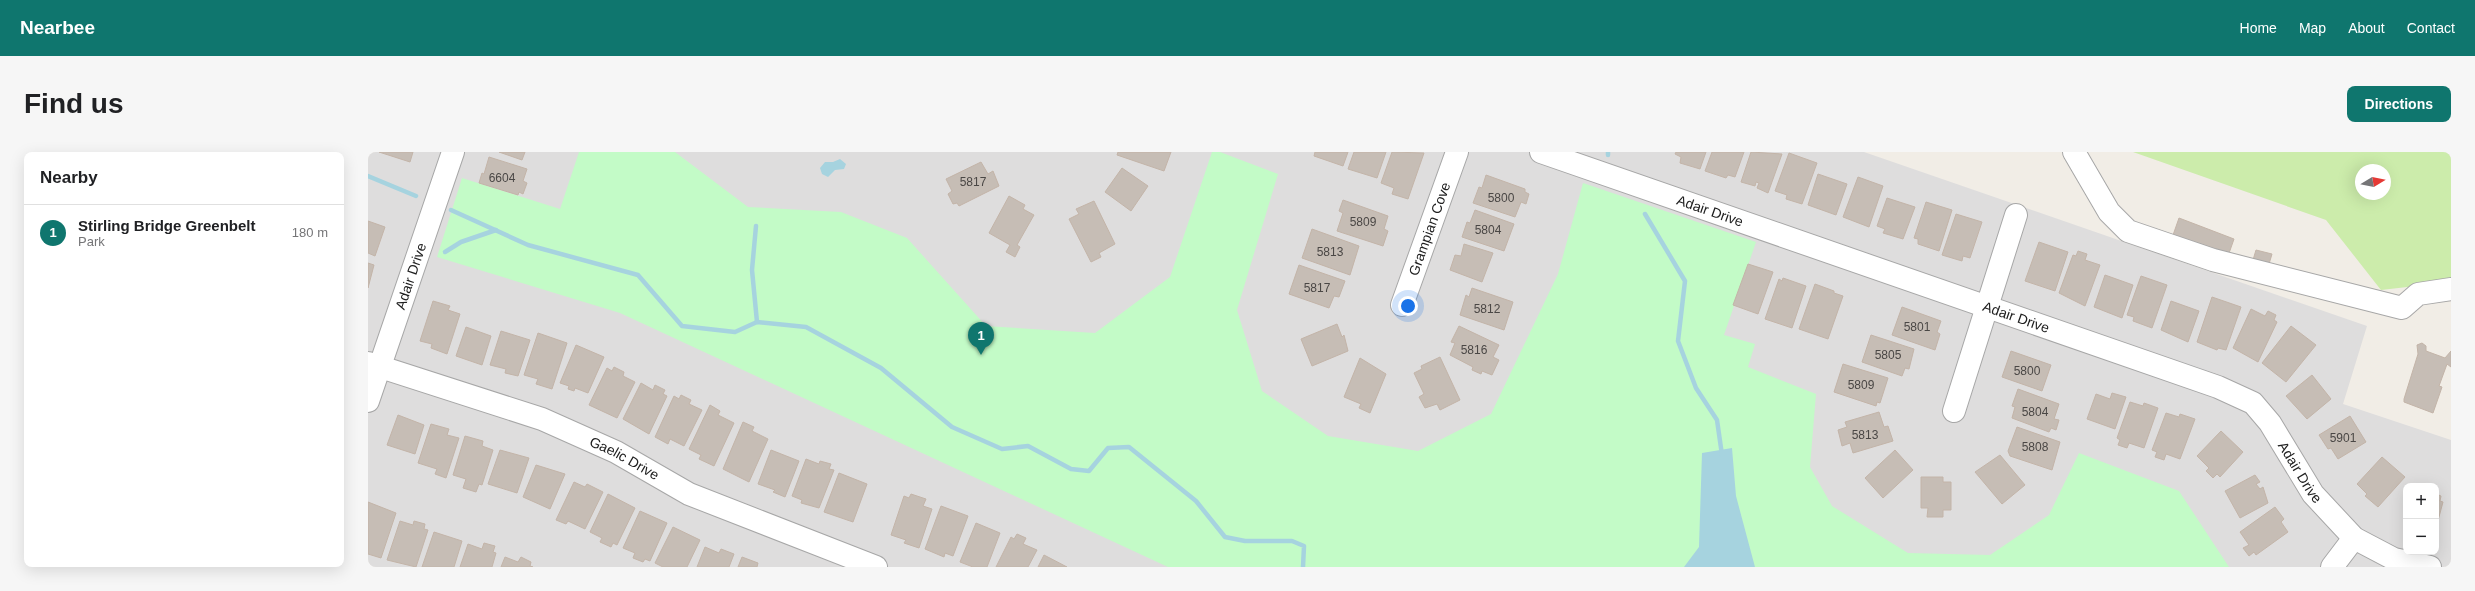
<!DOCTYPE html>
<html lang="en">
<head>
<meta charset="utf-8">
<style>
  :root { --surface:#fff; --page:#f6f6f6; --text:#202124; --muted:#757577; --line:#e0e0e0; --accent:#0f766e }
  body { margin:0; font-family:Arial,sans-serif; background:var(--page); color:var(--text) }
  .controls { position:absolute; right:12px; bottom:12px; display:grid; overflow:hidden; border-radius:8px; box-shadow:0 4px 16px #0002 }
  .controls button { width:36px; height:36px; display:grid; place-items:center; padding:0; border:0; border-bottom:1px solid var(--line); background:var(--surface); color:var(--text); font:20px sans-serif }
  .compass { position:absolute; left:1987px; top:12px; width:36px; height:36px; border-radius:50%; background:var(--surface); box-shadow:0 4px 16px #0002; rotate:80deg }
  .you { position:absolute; left:1040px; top:154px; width:14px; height:14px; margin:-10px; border:3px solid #fff; border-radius:50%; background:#1a73e8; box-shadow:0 0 0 6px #1a73e833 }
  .badge { display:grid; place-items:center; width:26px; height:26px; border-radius:50%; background:var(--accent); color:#fff; font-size:13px; font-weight:700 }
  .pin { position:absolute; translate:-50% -33px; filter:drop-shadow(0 1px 2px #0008) }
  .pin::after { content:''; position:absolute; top:21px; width:14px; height:12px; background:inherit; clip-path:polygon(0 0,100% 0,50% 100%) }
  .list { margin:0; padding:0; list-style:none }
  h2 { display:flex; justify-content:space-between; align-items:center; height:52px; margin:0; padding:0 16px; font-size:17px }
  h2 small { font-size:13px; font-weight:400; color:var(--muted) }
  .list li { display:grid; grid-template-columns:26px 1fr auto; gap:12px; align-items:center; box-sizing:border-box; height:56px; padding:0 16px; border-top:1px solid var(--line) }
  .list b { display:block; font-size:15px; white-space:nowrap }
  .list p { margin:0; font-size:13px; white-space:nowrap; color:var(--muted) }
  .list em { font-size:13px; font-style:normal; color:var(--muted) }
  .map { position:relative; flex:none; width:2083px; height:415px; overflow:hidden; border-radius:8px }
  header { display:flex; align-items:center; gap:24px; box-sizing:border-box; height:56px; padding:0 20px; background:var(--accent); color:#fff }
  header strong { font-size:19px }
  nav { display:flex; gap:22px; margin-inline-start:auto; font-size:14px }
  .intro { display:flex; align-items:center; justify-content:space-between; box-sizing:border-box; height:96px; padding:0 24px }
  h1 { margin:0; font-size:28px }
  .button { padding:10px 18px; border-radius:8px; background:var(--accent); color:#fff; font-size:14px; font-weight:700 }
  main { display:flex; gap:24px; padding:0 24px }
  aside { flex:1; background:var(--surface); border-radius:8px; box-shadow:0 4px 16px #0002 }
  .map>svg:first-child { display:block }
</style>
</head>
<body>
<header>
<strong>Nearbee</strong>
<nav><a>Home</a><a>Map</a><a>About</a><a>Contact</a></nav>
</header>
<div class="intro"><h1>Find us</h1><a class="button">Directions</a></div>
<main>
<aside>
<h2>Nearby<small></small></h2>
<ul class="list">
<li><span class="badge">1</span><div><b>Stirling Bridge Greenbelt</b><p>Park</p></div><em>180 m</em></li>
</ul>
</aside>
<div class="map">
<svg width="2083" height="415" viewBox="0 0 2083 415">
  <rect width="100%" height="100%" fill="#f1ede6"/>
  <path fill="#dedddd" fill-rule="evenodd" d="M 0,0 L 1496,0 L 1999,174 L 1975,252 L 2083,288 L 2083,415 L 0,415 ZM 2038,334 L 2068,334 L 2068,400 L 2038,400 Z"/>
  <path fill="#ccecab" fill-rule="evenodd" d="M 1765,0 L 2083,0 L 2083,130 L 2013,138 L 1958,68 ZM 1993,18 L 2017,18 L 2017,42 L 1993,42 Z"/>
  <path fill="#c3fbc7" d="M 211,0 L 307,0 L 380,55 L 473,60 L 539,86 L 618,174 L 727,181 L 802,125 L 844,0 L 852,0 L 910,22 L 869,158 L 894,239 L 960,284 L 1050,299 L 1123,262 L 1190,122 L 1215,31 L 1388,90 L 1356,183 L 1387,192 L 1380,215 L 1448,242 L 1442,315 L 1464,354 L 1540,401 L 1622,403 L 1681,363 L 1711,301 L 1811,339 L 1861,415 L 800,415 L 252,161 L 69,105 L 94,26 L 192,57 Z"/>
  <g fill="#a6d3df">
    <path d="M 472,7 L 478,12 L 476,17 L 467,18 L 460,25 L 454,22 L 452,16 L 457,10 L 465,10 Z"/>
    <path d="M 1364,296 L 1368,344 L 1387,415 L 1316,415 L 1331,395 L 1334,301 Z"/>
  </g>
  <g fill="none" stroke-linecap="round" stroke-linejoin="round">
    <g stroke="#a6d3df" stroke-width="4.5">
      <path d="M 1240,0 L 1240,3"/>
      <path d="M 0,24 L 48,44"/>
      <path d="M 83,58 L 160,93 L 270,123 L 314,174 L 367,180 L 389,170 L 438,175 L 513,216 L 584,275 L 634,297 L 660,294 L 703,317 L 721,319 L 740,296 L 761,295 L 828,349 L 857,385 L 877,389 L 924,389 L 936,394 L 935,415"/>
      <path d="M 1277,62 L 1317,129 L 1310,189 L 1328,236 L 1349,268 L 1354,303"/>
      <path d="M 388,74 L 384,118 L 389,170"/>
      <path d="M 77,100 L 93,90 L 128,78"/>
    </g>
  </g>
  <g fill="#c6bdb5" stroke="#c3b4a8">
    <path d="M 11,0 L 45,0 L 42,10 Z"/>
    <path d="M 131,0 L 157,0 L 154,8 Z"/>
    <path d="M 750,0 L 803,0 L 796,19 L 749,3 Z"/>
    <path d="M 947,0 L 980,0 L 975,14 L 946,4 Z"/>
    <path d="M 986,0 L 1018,0 L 1009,26 L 980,17 Z"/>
    <path d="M 1024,0 L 1056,1 L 1040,47 L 1024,42 L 1026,36 L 1013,31 Z"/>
    <path d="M 1308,0 L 1338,0 L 1332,17 L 1312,11 L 1313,5 L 1307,2 Z"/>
    <path d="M 1344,0 L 1376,0 L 1367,25 L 1360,23 L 1358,26 L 1337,19 Z"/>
    <path d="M 1383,0 L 1414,2 L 1400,41 L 1389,36 L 1391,31 L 1388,30 L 1387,34 L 1373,30 Z"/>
    <path d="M 1421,1 L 1449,11 L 1434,52 L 1418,47 L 1419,43 L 1407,39 Z"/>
    <path d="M 121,5 L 159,17 L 155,29 L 159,31 L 155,42 L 151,40 L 150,43 L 111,31 L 114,21 L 116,22 Z"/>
    <path d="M 613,10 L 620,22 L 625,19 L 631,34 L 591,54 L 589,51 L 585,52 L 580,42 L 584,39 L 578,27 Z"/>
    <path d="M 754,16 L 780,34 L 763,59 L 737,40 Z"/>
    <path d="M 1450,22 L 1479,32 L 1468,63 L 1440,53 Z"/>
    <path d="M 1118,23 L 1157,37 L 1157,40 L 1161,42 L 1158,52 L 1153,50 L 1147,65 L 1105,51 L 1111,35 L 1114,36 Z"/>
    <path d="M 1490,25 L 1515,34 L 1501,75 L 1475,65 Z"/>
    <path d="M 641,44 L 657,53 L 655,57 L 666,63 L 649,93 L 652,95 L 647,105 L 638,100 L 642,93 L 621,81 Z"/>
    <path d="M 1519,46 L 1547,55 L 1535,87 L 1515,81 L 1517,77 L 1509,74 Z"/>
    <path d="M 975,48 L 1020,64 L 1016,77 L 1020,79 L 1015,94 L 969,79 L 975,61 L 971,59 Z"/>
    <path d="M 726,49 L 747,92 L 731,101 L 733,105 L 723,110 L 701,67 L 711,62 L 708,57 Z"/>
    <path d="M 1558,50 L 1584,58 L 1571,99 L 1550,92 L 1550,87 L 1546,86 Z"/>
    <path d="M 1107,58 L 1146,72 L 1136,99 L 1094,85 L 1099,70 L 1102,71 Z"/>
    <path d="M 1588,62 L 1614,70 L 1602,106 L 1595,104 L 1594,109 L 1574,103 Z"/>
    <path d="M 1811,66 L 1866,87 L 1859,107 L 1804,86 Z"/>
    <path d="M 0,69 L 17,75 L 7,104 L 0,101 Z"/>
    <path d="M 944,77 L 991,94 L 982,123 L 934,106 Z"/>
    <path d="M 1671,90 L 1700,100 L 1687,139 L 1657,129 Z"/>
    <path d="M 1096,92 L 1125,101 L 1114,130 L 1082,118 L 1087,103 L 1093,104 Z"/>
    <path d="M 1888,98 L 1904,102 L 1901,112 L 1885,108 Z"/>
    <path d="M 1710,99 L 1719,102 L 1717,108 L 1732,113 L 1717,154 L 1691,141 L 1705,103 L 1708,104 Z"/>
    <path d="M 0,111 L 6,113 L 0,136 Z"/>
    <path d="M 1380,112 L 1405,120 L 1390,162 L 1365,153 Z"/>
    <path d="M 931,113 L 977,129 L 971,145 L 966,144 L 961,156 L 921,142 Z"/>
    <path d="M 1737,123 L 1765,133 L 1754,166 L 1726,155 Z"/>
    <path d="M 1773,124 L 1799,133 L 1784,176 L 1765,169 L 1766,165 L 1759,163 Z"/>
    <path d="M 1415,126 L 1438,134 L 1424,176 L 1397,167 L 1411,127 L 1414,129 Z"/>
    <path d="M 1447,132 L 1466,139 L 1466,141 L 1475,144 L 1460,187 L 1431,177 Z"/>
    <path d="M 1104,136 L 1145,150 L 1136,178 L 1092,163 L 1098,143 L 1101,145 Z"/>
    <path d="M 1844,145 L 1873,155 L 1858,198 L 1850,196 L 1849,198 L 1829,190 Z"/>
    <path d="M 65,149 L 82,154 L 80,158 L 92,162 L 79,202 L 63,196 L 64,192 L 52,189 Z"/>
    <path d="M 1803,149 L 1831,159 L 1820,190 L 1793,178 Z"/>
    <path d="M 1534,155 L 1573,169 L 1569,180 L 1572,182 L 1567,198 L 1524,183 Z"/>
    <path d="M 1883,157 L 1897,164 L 1900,159 L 1908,163 L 1906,168 L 1909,170 L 1890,210 L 1865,196 Z"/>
    <path d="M 969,172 L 974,185 L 976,183 L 980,199 L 944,214 L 933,187 Z"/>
    <path d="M 1091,174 L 1131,193 L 1125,205 L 1131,208 L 1124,223 L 1114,219 L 1113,222 L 1104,218 L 1105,215 L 1082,203 L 1087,191 L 1083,190 Z"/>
    <path d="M 1923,174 L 1948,193 L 1918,230 L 1894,211 Z"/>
    <path d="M 98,175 L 123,184 L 114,213 L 88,204 Z"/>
    <path d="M 133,179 L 162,188 L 150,224 L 137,221 L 138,217 L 122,213 Z"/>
    <path d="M 170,181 L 199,191 L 184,237 L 168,232 L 170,227 L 156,223 Z"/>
    <path d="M 1503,183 L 1546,197 L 1541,217 L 1537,216 L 1534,224 L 1494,210 Z"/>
    <path d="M 2054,191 L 2058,194 L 2058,199 L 2077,206 L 2083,199 L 2083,215 L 2079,212 L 2071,234 L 2074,235 L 2065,261 L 2036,250 L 2036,247 L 2050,202 L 2049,193 Z"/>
    <path d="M 208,193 L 236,205 L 220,241 L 207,236 L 206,239 L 200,237 L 201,234 L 192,231 Z"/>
    <path d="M 1643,199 L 1683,213 L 1674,239 L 1634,225 Z"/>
    <path d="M 1072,205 L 1092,248 L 1072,258 L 1069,252 L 1057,256 L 1051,245 L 1056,242 L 1046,221 L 1054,217 L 1053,214 Z"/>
    <path d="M 992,206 L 1018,222 L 1002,261 L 991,256 L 993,252 L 976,245 Z"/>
    <path d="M 1475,212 L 1520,226 L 1512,251 L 1509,250 L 1508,254 L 1466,240 Z"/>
    <path d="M 246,215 L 256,220 L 255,224 L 267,230 L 249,266 L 221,253 L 239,216 L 244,219 Z"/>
    <path d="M 1944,223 L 1963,247 L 1939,267 L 1918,244 Z"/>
    <path d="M 273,231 L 285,238 L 287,233 L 297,238 L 295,242 L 299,244 L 281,282 L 255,267 Z"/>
    <path d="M 1650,237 L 1691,252 L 1686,267 L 1691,268 L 1688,278 L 1683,276 L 1681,280 L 1644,266 L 1647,255 L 1644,254 Z"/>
    <path d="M 1744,241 L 1758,245 L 1747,277 L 1719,267 L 1728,242 L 1742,247 Z"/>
    <path d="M 313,243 L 323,248 L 321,252 L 334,258 L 316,294 L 302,287 L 300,292 L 287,285 L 306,244 L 311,247 Z"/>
    <path d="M 1762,250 L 1775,254 L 1776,251 L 1790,256 L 1776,296 L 1761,291 L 1759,296 L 1750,293 L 1752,288 L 1749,286 Z"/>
    <path d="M 342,253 L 352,259 L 350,263 L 366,271 L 346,314 L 331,307 L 333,303 L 321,297 Z"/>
    <path d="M 1511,260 L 1516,275 L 1520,274 L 1525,289 L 1485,301 L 1482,291 L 1474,294 L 1470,278 L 1479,275 L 1477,270 Z"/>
    <path d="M 1798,261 L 1811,265 L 1812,262 L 1827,267 L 1812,307 L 1798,302 L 1796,308 L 1787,305 L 1789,300 L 1784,298 Z"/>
    <path d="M 30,263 L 56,273 L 47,302 L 19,293 Z"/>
    <path d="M 1982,264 L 1998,290 L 1970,307 L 1963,296 L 1960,297 L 1951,283 Z"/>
    <path d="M 375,270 L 386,275 L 384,279 L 400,287 L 381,330 L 355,317 Z"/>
    <path d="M 63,272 L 81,277 L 79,283 L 91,286 L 78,326 L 67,322 L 69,317 L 50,311 Z"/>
    <path d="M 1649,275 L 1692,290 L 1684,318 L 1642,304 L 1640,299 Z"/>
    <path d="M 1853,279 L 1875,300 L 1852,325 L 1849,322 L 1845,326 L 1838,319 L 1841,316 L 1829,304 Z"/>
    <path d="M 97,284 L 115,289 L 114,294 L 125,298 L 114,333 L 111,332 L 108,340 L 95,336 L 98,327 L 85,323 Z"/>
    <path d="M 132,298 L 161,306 L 149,341 L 120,332 Z"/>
    <path d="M 403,298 L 431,309 L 417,345 L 405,340 L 407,338 L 390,332 Z"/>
    <path d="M 1527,298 L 1545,318 L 1515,346 L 1497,326 Z"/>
    <path d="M 1632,303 L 1657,333 L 1634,352 L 1607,320 Z"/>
    <path d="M 2014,305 L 2037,325 L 2010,355 L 1997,344 L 1999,342 L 1989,332 Z"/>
    <path d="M 438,307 L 451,312 L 452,309 L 463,312 L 461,317 L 466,318 L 451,356 L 433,351 L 434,348 L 424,344 Z"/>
    <path d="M 168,313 L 197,322 L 182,357 L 155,345 Z"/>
    <path d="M 471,321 L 499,332 L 485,370 L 456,360 Z"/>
    <path d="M 1887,323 L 1892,330 L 1888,332 L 1892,337 L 1895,335 L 1900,351 L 1872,366 L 1857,339 Z"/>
    <path d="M 1553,325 L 1575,325 L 1575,330 L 1583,330 L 1583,358 L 1575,358 L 1575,365 L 1559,365 L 1560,356 L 1553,356 Z"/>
    <path d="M 206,330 L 217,335 L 219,332 L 235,340 L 217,377 L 200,369 L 198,372 L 188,368 Z"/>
    <path d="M 240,342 L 267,356 L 249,393 L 245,391 L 243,395 L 232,390 L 234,386 L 222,380 Z"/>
    <path d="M 543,342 L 558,347 L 555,354 L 564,357 L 551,396 L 536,391 L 538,388 L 523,383 L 536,344 L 541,346 Z"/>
    <path d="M 2068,342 L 2073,344 L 2072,349 L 2075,350 L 2068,376 Z"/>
    <path d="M 0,350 L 28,361 L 13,406 L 0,402 Z"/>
    <path d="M 573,354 L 600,364 L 585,404 L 577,401 L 576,405 L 557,397 Z"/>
    <path d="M 1907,355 L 1916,367 L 1913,370 L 1920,380 L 1888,403 L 1886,400 L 1881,404 L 1875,396 L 1881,393 L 1872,380 Z"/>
    <path d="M 272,359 L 299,371 L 282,409 L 277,407 L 275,410 L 265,406 L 267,401 L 255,396 Z"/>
    <path d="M 32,369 L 45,373 L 46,369 L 57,372 L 56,377 L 60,378 L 48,415 L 19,408 Z"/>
    <path d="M 608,371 L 632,381 L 619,415 L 605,415 L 592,410 Z"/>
    <path d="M 305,375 L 332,388 L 319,415 L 295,415 L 287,411 Z"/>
    <path d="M 66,380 L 94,389 L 86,415 L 54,415 Z"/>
    <path d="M 649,382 L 658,386 L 655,392 L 669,398 L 660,415 L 628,415 L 643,385 L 646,387 Z"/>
    <path d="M 116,391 L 127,394 L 125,400 L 128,401 L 124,415 L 92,415 L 100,392 L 114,397 Z"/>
    <path d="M 337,395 L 351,401 L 353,397 L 366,402 L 361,415 L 329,415 Z"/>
    <path d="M 676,403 L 699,415 L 670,415 Z"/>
    <path d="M 137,405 L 150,410 L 153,405 L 163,410 L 162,414 L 165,415 L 133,415 Z"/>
    <path d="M 374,405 L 390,411 L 389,415 L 370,415 Z"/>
  </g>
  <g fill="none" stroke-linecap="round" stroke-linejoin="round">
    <g stroke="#a7a7a7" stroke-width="24">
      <g id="minor">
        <path id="s1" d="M 1173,0 L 1850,235 L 1885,251 L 1902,271 L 1945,342 L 1986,386 L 2026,407 L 2062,415"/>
        <path d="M 1706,0 L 1741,60 L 1760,79 L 1845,108 L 2034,156 L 2050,142 L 2083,137"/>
        <path id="s2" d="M 1034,153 L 1089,0"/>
        <path id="s3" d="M 0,211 L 174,267 L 248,300 L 321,342 L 508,415"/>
        <path id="s4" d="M 0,249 L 85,0"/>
        <path d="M 1586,259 L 1648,63"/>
        <path d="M 1964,415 L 1986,386"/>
      </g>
    </g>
    <use href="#minor" stroke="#fff" stroke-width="22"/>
  </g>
  <g text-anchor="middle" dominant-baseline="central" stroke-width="3" stroke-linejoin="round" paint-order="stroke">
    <g font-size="12" fill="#4a4745">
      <text x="134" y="26">6604</text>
      <text x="605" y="30">5817</text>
      <text x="1133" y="46">5800</text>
      <text x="995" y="70">5809</text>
      <text x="1120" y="78">5804</text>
      <text x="962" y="100">5813</text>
      <text x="949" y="136">5817</text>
      <text x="1119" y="157">5812</text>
      <text x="1549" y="175">5801</text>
      <text x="1106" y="198">5816</text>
      <text x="1520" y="203">5805</text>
      <text x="1659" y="219">5800</text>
      <text x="1493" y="233">5809</text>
      <text x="1667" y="260">5804</text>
      <text x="1497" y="283">5813</text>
      <text x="1975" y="286">5901</text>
      <text x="1667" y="295">5808</text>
    </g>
    <g font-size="14" fill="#202020" stroke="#fff">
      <text stroke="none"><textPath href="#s1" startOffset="179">Adair Drive</textPath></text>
      <text stroke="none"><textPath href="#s2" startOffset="81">Grampian Cove</textPath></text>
      <text stroke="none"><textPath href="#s4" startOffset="132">Adair Drive</textPath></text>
      <text stroke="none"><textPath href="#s1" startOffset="503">Adair Drive</textPath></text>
      <text stroke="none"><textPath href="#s3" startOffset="274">Gaelic Drive</textPath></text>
      <text stroke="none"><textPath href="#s1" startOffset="839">Adair Drive</textPath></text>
    </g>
  </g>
</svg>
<div class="controls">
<button>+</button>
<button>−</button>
</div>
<svg class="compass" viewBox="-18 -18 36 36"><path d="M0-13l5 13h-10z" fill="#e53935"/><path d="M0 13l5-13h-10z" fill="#757577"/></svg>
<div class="you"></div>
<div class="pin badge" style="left:613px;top:203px">1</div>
</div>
</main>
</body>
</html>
